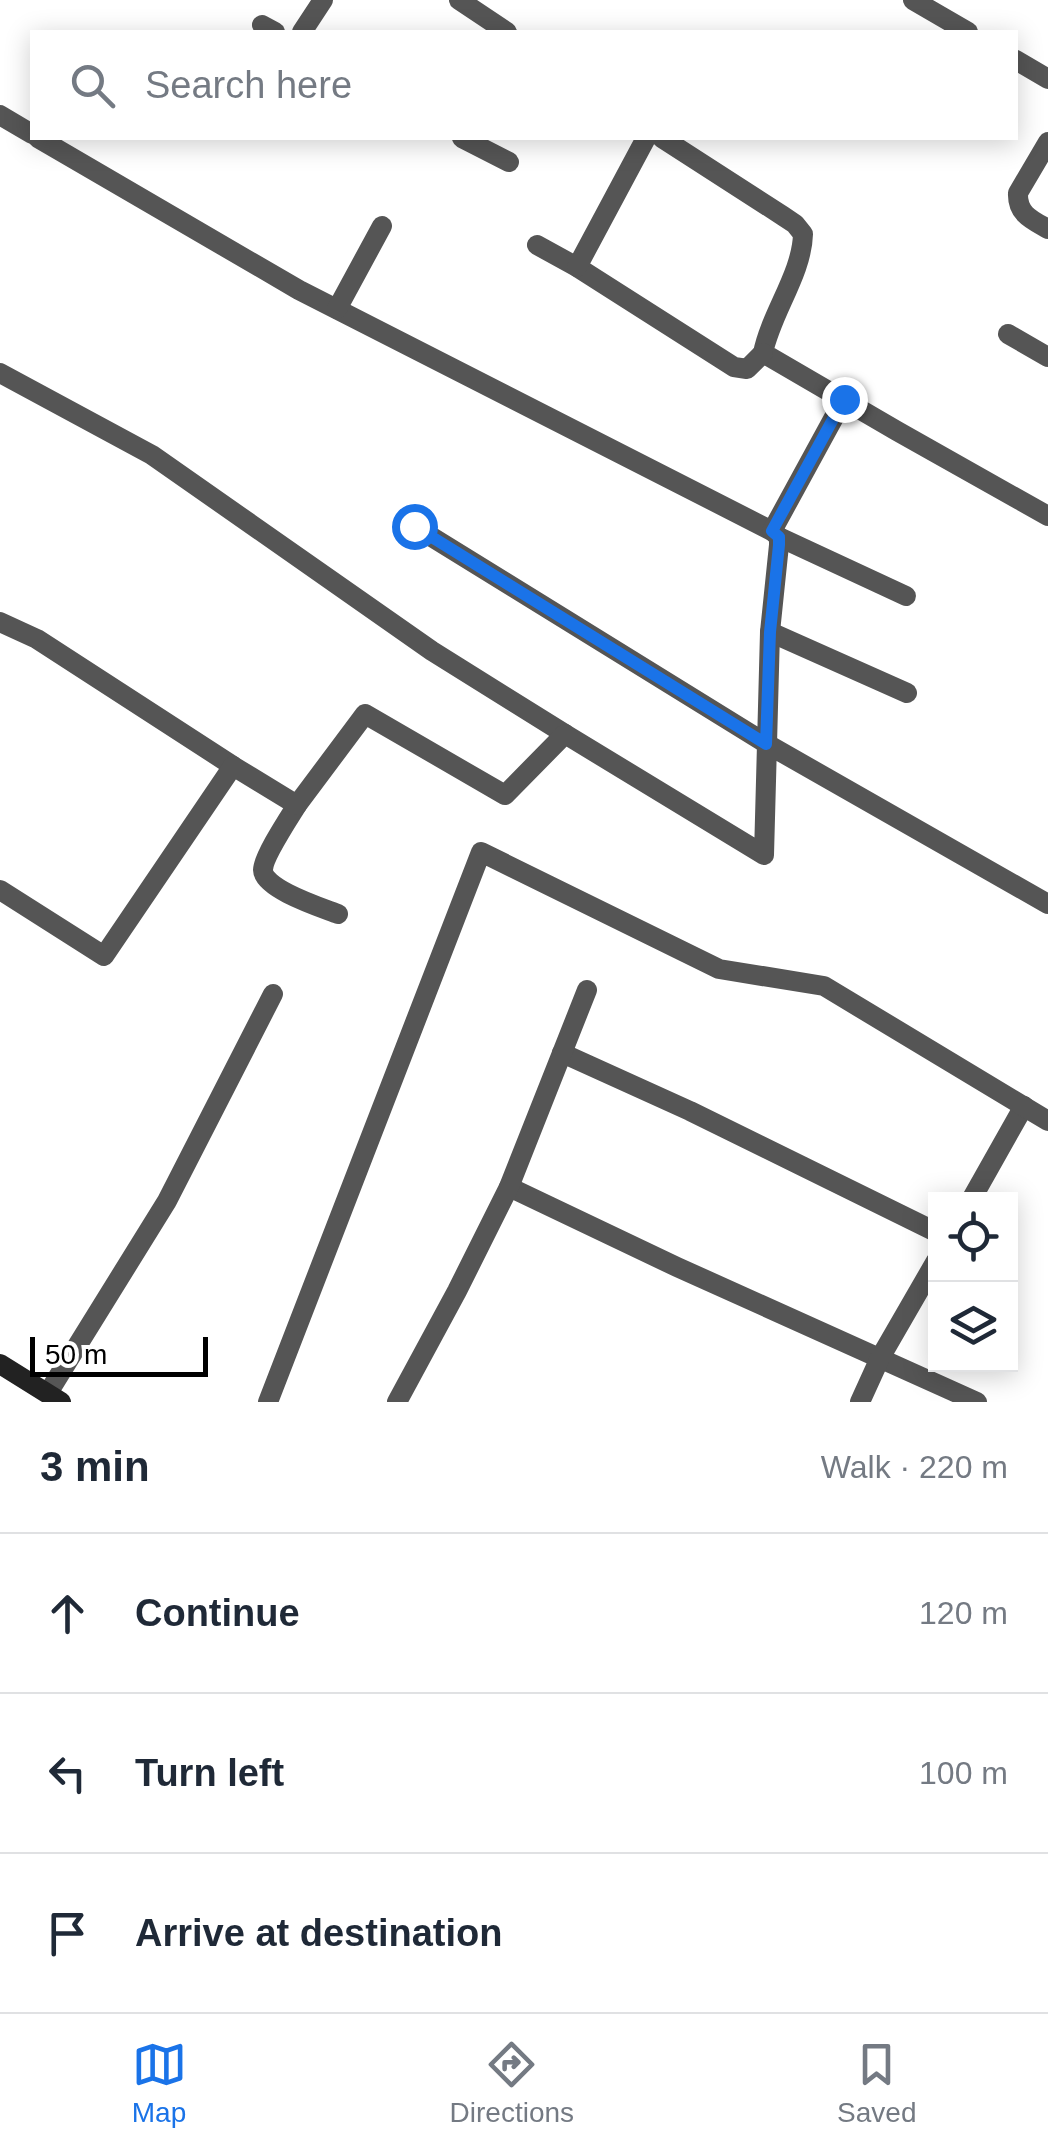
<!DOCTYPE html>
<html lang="en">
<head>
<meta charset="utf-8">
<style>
  :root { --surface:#fff; --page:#f2f2f3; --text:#1f2937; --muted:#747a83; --line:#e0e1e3; --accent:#1a73e8 }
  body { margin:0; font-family:Helvetica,sans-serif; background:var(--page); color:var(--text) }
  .controls { position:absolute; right:30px; bottom:30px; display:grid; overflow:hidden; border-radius:0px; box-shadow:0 5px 25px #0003 }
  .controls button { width:90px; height:90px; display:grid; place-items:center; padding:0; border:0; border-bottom:2px solid var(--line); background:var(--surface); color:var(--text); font:50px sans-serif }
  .scale { position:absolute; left:30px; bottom:25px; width:178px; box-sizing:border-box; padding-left:10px; border:5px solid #000; border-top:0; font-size:28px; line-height:35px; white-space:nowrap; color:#000; -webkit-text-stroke:8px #fff; paint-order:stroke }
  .stop { position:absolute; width:30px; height:30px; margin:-22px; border:8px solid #1a73e8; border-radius:50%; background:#fff }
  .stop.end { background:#1a73e8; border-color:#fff; box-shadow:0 2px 10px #0008 }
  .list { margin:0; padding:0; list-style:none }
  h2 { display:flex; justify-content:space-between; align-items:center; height:130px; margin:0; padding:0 40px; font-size:42px }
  h2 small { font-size:32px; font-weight:400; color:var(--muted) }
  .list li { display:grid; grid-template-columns:65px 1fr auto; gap:30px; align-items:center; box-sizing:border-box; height:160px; padding:0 40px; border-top:2px solid var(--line) }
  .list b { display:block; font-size:38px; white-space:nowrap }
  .list em { font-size:32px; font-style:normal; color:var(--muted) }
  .icon { flex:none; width:55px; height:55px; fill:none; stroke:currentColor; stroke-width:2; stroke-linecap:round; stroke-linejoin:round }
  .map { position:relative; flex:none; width:1048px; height:1402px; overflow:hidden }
  .search { position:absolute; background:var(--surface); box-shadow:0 5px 25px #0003; left:30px; right:30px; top:30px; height:110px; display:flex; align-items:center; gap:25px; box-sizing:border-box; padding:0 35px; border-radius:0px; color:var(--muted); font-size:38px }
  .sheet { height:610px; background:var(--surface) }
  nav { display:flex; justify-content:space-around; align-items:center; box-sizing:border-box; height:140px; border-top:2px solid var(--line); background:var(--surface); font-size:28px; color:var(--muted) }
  nav a { display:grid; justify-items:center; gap:5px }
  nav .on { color:var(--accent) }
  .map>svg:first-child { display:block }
</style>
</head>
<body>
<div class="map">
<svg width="1048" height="1402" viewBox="0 0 1048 1402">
  <rect width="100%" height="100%" fill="#fff"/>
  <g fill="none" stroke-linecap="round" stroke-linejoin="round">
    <g stroke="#555" stroke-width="20">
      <path d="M 459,0 L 507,32"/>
      <path d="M 913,0 L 968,32"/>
      <path d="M 262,25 L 275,32"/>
      <path d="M 302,32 L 323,0"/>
      <path d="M 1016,60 L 1048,79"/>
      <path d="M 0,115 L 32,134"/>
      <path d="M 38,138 L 299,290 L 772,531 L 779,537 L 779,545 L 770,632 L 767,744 L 414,526"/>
      <path d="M 462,138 L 509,162"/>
      <path d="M 662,138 L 783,216 L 795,224 L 803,234 C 802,274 771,313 763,353 L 897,431 L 1048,516"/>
      <path d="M 1048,142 L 1018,193 C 1017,214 1032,220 1048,229"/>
      <path d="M 537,245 L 577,267 L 734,367 L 747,369 L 763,353"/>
      <path d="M 577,267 L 646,138"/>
      <path d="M 337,309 L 382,226"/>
      <path d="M 1008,334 L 1048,357"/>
      <path d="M 0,373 L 152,455 L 432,651 L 565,734"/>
      <path d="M 772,531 L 844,399"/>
      <path d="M 779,537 L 906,596"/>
      <path d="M 0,622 L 37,639 L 233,766"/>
      <path d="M 770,632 L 907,693"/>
      <path d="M 297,805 C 289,818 263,857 263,870 C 263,889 323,908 338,914"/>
      <path d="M 0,890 L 104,956 L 233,766 L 297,805 L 365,714 L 505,795 L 565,734 L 764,855 L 767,744 L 1048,904"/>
      <path d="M 562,1053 L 690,1111 L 936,1232"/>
      <path d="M 509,1187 L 677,1267 L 977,1402"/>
      <path d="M 971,1200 L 1024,1106"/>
      <path d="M 48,1393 L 167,1201 L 273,994"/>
      <path d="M 268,1402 L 481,852 L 719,969 L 824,986 L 1048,1121"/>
      <path d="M 397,1402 L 457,1291 L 509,1187 L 587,990"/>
      <path d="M 860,1402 L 880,1358 L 936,1261"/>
    </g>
    <path stroke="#222" stroke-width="20" d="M 0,1364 L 61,1402"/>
  </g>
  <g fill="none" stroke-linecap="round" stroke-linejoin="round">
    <path stroke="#1a73e8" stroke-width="12" d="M 414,526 L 766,744 L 770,632 L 779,545 L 779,537 L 772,531 L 844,399"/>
  </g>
</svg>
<div class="controls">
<button><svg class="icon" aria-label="locate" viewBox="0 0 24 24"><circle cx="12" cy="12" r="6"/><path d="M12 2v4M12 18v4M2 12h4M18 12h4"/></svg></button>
<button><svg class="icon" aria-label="layers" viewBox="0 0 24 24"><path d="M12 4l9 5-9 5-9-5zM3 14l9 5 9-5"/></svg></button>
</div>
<div class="scale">50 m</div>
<div class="stop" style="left:414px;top:526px"></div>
<div class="stop end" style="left:844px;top:399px"></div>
<div class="search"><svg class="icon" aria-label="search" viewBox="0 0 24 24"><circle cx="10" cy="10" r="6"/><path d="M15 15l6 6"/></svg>Search here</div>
</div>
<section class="sheet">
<h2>3 min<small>Walk · 220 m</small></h2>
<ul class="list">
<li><svg class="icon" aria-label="ahead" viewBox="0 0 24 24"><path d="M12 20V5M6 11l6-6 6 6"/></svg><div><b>Continue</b></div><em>120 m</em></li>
<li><svg class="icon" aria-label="left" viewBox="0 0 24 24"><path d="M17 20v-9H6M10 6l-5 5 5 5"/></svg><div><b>Turn left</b></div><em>100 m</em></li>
<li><svg class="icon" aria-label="arrive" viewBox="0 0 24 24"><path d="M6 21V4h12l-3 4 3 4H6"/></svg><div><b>Arrive at destination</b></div></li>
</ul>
</section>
<nav>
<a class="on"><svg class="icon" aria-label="map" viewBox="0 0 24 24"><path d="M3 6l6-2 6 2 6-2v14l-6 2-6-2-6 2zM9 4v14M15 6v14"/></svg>Map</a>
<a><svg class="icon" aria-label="directions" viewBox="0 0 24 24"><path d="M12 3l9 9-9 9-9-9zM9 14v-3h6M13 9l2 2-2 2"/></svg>Directions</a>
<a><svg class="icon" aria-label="saved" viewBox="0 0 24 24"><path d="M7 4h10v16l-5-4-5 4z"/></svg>Saved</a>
</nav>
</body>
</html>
